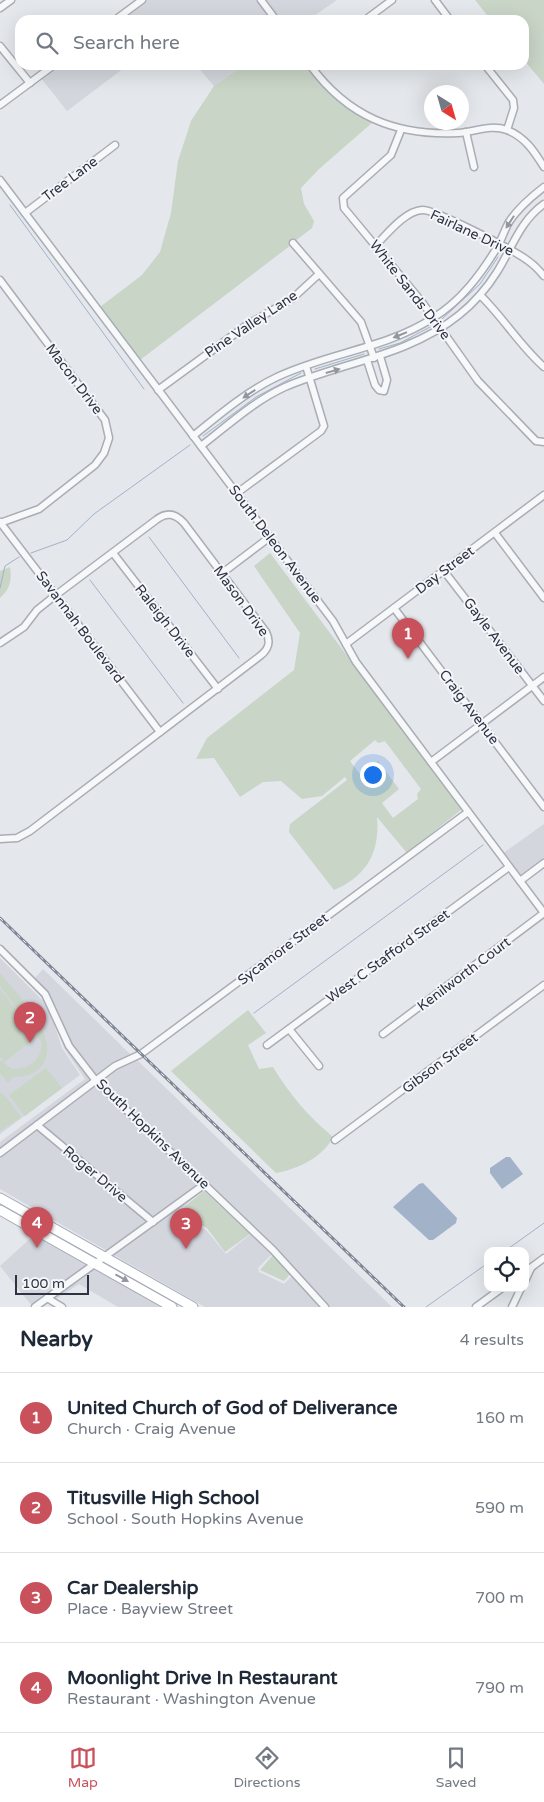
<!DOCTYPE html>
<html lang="en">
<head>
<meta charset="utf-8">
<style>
  :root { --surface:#fff; --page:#f6f6f7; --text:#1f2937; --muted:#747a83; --line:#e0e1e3; --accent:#c9515c }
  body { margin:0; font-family:"Varela Round",sans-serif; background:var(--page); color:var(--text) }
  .controls { position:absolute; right:15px; bottom:15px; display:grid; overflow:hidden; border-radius:10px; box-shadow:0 5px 20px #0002 }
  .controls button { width:45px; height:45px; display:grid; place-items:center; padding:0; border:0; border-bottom:1px solid var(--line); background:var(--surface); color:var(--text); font:25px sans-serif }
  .compass { position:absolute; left:424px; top:85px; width:45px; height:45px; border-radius:50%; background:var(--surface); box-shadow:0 5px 20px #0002; rotate:143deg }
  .scale { position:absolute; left:15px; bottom:12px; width:74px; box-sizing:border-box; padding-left:5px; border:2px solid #2d3343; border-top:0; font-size:14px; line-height:18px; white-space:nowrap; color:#2d3343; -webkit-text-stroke:4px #f4f6f9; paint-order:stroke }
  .you { position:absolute; left:372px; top:774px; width:18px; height:18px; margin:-12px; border:4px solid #fff; border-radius:50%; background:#1a73e8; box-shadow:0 0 0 8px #1a73e833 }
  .badge { display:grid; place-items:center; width:32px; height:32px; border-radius:50%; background:var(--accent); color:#fff; font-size:16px; font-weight:700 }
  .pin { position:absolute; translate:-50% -41px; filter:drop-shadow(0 1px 2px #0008) }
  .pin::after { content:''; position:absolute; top:26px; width:18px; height:15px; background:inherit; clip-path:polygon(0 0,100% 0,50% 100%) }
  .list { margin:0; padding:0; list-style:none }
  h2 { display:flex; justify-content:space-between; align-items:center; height:65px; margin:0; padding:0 20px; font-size:21px }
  h2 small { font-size:16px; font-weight:400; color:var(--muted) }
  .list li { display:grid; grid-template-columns:32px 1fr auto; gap:15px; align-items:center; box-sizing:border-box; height:90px; padding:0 20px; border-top:1px solid var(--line) }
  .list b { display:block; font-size:19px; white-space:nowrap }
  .list p { margin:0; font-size:16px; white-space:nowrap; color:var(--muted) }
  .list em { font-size:16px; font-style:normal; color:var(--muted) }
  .icon { flex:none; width:28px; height:28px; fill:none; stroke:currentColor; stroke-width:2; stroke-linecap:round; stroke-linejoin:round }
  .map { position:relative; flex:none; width:544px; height:1307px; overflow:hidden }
  .search { position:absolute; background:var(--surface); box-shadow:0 5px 20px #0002; left:15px; right:15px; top:15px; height:55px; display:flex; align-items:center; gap:12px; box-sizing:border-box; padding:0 18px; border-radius:15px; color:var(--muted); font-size:19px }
  .sheet { height:425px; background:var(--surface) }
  nav { display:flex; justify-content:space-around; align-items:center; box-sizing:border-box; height:70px; border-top:1px solid var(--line); background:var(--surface); font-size:14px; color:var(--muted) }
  nav a { display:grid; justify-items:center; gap:2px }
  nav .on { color:var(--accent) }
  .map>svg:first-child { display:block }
</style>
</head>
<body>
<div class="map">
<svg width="544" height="1307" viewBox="0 0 544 1307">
  <rect width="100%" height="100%" fill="#e4e7eb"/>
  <g fill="#d3d6dd" fill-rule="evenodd">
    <path d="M 147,0 L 257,0 L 273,20 L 120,20 Z"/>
    <path d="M 264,0 L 337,0 L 308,20 L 279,20 Z"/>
    <path d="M 59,65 L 128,65 L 67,111 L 41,78 Z"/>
    <path d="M 196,65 L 244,65 L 214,86 Z"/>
    <path d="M 544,824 L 544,860 L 521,878 L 502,854 Z"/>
    <path d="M 0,958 L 43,1001 L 52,1018 L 62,1048 L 80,1075 L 0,1134 Z"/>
    <path d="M 43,969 L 132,1056 L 97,1077 L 71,1044 L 52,1000 L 34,979 Z"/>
    <path d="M 37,989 L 48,1003 L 67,1047 L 93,1080 L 0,1149 L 0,1142 L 85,1079 L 64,1048 L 54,1017 Z"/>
    <path d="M 137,1060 L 392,1307 L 328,1307 L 314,1289 L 276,1249 L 101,1081 L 117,1068 Z"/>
    <path d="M 97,1085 L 201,1183 L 153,1219 L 41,1126 Z"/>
    <path d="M 37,1129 L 149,1222 L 109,1252 L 0,1189 L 0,1156 Z"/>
    <path d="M 206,1187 L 273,1253 L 258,1268 L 259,1272 L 284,1284 L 294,1274 L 321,1307 L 205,1307 L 114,1255 ZM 204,1189 L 252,1233 L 226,1254 L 206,1230 L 191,1222 L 182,1208 Z"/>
    <path d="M 0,1217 L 89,1266 L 32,1306 L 0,1266 L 33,1236 Z"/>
    <path d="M 94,1269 L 162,1306 L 161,1307 L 118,1307 L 79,1284 L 55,1300 L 52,1298 Z"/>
  </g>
  <g fill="#c9d5c6" fill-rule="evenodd">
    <path d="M 475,0 L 544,0 L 544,84 L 524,60 L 524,20 L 491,20 Z"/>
    <path d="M 244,65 L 307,65 L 339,101 L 373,122 L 319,169 L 301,188 L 304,204 L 314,221 L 312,228 L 295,241 L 292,240 L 289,243 L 291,245 L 140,360 L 100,307 L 142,275 L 160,252 L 171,213 L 178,161 L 191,121 L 214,86 Z"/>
    <path d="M 270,553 L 462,809 L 407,853 L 377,817 C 380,852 367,876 334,890 L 289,832 L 290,824 L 347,780 L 345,777 L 322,796 L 302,799 L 281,781 L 263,782 L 240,797 L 214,758 L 196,759 L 207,738 L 294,670 L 300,633 L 254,566 ZM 375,740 L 378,743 L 385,741 L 421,789 L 417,794 L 418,799 L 393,818 L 382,803 L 399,789 L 378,761 L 360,774 L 350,761 Z"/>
    <path d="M 10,567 C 12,580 10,589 0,598 L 0,571 Z"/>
    <path d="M 0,973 C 17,995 61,1036 43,1064 C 36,1074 25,1077 13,1077 L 8,1083 L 0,1073 L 0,1060 L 12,1069 C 29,1069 41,1062 42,1043 L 0,986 Z"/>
    <path d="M 0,989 L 37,1037 L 4,1062 L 0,1056 Z"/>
    <path d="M 248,1010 L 266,1033 L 248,1045 L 259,1069 L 273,1067 C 290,1095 308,1116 333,1137 C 323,1157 298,1169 276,1173 L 171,1071 Z"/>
    <path d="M 46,1068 L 62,1088 L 25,1116 L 9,1095 Z"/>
    <path d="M 0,1092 L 6,1097 L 21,1117 L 0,1131 Z"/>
    <path d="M 204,1191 L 250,1234 L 225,1252 L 207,1228 L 192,1220 L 184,1207 Z"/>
    <path d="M 273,1255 L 291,1273 L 284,1281 L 260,1270 Z"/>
  </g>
  <g fill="#a2b2c9">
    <path d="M 506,1157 L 510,1157 L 523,1174 L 502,1189 L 490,1173 L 490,1168 Z"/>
    <path d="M 423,1183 L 457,1218 L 456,1223 L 433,1240 L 429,1240 L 393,1207 L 419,1184 Z"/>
  </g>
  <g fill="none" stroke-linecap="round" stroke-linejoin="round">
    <g stroke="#a2b2c9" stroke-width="1">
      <path d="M 10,205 L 144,389"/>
      <path d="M 442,319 L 480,284 L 498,257"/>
      <path d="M 379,349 L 400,343 L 430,327"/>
      <path d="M 315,369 L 364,354"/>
      <path d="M 203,436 L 256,397 L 301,373"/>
      <path d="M 149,537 L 239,658"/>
      <path d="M 31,553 L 67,540 L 94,514 L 190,445"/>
      <path d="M 90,580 L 183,703"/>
      <path d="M 0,588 L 5,566 L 19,557"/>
      <path d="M 254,1013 L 483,845"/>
      <path d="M 505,1251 L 544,1223"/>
      <path d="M 426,1307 L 488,1263"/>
    </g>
    <g stroke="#a9adb5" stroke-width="9">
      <g id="minor">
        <path d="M 261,0 L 276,20"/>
        <path d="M 435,0 L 450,20"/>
        <path d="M 0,8 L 11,0"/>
        <path d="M 115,20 L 142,0"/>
        <path d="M 365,20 L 392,0"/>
        <path d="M 0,46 L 30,83"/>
        <path d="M 310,65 C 348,117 396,136 458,133 C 475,132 490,124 507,130 C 525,137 534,151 544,167"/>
        <path d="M 485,65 L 513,100 L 514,108 L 507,130"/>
        <path d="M 0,105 L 54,65"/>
        <path d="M 401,130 L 391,155 L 343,198 L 344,208 L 422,302 L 478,381 L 536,441 L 544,442"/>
        <path d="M 466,132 L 474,167"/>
        <path d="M 0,180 L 333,621 L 356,662 L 544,913"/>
        <path d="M 25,213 L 115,145"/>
        <path d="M 293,243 L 361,322 L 374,358"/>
        <path d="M 376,245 C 387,234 405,211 422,210 C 435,209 513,250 527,260 C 533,264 539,270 544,276"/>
        <path d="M 0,280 L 105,420 L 109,438 L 104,453 L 95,465 L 39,509 L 0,523"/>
        <path d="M 480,295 C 503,317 520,346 544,367"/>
        <path d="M 367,360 L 375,385 L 379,390 L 384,391 L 387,380 L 380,356"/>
        <path d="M 158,390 L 247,325 L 293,298 L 319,274"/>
        <path d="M 193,436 C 219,415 247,391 277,377 C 327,353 385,349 433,318 C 461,301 481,274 498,246 C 502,238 505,229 509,222 C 518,208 531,197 544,187"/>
        <path d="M 201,446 C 227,426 254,401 285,387 C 343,362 408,356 459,315 C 474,303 487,288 497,272 C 512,248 520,221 544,204"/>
        <path d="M 237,493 L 321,431 L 324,426 L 306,366"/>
        <path d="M 0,522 L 160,732"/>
        <path d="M 495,533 L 544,598"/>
        <path d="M 113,553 L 218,689"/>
        <path d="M 444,571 L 544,701"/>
        <path d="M 221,574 L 270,537"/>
        <path d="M 394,608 L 544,807"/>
        <path d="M 0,643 L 24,627 L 37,610 L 52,598 L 156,520 C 166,512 175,513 184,523 L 266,632 C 271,642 269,649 260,656 L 30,831 L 17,838 L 0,839"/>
        <path d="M 346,644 L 544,495"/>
        <path d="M 431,762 L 544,677"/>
        <path d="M 520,881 L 544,863"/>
        <path d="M 0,949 L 45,994 L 69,1046 L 96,1081 L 273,1250 L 325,1307"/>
        <path d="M 289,1029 L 319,1066"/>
        <path d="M 383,1034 L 544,913"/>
        <path d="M 267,1045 L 509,867"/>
        <path d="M 37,1125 L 153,1222"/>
        <path d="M 335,1140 L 544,985"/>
        <path d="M 0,1153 L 115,1066 L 141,1054 L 468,812"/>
        <path d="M 525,1272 L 544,1258"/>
        <path d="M 525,1281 L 531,1268"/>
        <path d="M 47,1298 L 62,1307"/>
        <path d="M 35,1307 L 205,1184"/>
        <path d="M 476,1307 L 502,1288"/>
        <path d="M 512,1307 L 521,1288"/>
      </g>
    </g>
    <g stroke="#a4aab7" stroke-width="11">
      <g id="major">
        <path d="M 0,1198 L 193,1307"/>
        <path d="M 0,1210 L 172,1307"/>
      </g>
    </g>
    <use href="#minor" stroke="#f7f8fa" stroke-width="6"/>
    <use href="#major" stroke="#fff" stroke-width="9"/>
    <g stroke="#7e8594" stroke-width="3">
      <path id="rail" d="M 0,918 L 404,1307"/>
    </g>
    <use href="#rail" stroke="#f4f6f9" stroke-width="1" stroke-dasharray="4" stroke-linecap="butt"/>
  </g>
  <defs><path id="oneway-solid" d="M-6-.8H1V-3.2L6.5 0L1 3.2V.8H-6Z" transform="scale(1.25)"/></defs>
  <g fill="#92969e">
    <use href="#oneway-solid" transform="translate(510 222) rotate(123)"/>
    <use href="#oneway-solid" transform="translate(400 335) rotate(158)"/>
    <use href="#oneway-solid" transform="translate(333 371) rotate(-16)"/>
    <use href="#oneway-solid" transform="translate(249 394) rotate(147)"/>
  </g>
  <use fill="#9699a1" href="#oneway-solid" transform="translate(122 1278) rotate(29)"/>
  <g text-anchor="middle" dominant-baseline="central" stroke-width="4" stroke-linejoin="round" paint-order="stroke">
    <g font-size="14" fill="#2d3343" stroke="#f4f6f9">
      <text transform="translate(70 179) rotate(-37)">Tree Lane</text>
      <text transform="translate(472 233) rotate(25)">Fairlane Drive</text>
      <text transform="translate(410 290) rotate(52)">White Sands Drive</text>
      <text transform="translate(251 324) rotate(-34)">Pine Valley Lane</text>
      <text transform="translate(74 379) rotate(53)">Macon Drive</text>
      <text transform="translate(275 544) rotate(53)">South Deleon Avenue</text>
      <text transform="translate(445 570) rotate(-37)">Day Street</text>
      <text transform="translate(241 601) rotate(54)">Mason Drive</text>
      <text transform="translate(165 621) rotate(52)">Raleigh Drive</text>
      <text transform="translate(80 627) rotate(53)">Savannah Boulevard</text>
      <text transform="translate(494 636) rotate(53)">Gayle Avenue</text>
      <text transform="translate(469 707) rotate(53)">Craig Avenue</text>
      <text transform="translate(283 949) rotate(-37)">Sycamore Street</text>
      <text transform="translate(388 956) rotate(-36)">West C Stafford Street</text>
      <text transform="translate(464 974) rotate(-37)">Kenilworth Court</text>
      <text transform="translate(440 1063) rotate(-37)">Gibson Street</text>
      <text transform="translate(153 1134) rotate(44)">South Hopkins Avenue</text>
      <text transform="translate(95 1174) rotate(40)">Roger Drive</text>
    </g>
  </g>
</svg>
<div class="controls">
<button><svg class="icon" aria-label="locate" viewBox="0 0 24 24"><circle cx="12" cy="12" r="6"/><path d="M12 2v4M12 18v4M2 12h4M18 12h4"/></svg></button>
</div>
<svg class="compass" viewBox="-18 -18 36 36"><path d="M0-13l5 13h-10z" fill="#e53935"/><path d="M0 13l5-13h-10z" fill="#747a83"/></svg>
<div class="scale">100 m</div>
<div class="you"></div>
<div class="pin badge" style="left:408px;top:659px">1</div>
<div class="pin badge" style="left:30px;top:1043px">2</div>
<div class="pin badge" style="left:186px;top:1249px">3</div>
<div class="pin badge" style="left:37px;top:1248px">4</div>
<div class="search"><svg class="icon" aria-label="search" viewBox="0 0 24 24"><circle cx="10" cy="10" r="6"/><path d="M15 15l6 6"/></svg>Search here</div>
</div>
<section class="sheet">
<h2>Nearby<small>4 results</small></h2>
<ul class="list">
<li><span class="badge">1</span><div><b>United Church of God of Deliverance</b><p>Church · Craig Avenue</p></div><em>160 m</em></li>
<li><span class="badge">2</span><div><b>Titusville High School</b><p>School · South Hopkins Avenue</p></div><em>590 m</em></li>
<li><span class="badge">3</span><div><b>Car Dealership</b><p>Place · Bayview Street</p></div><em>700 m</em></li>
<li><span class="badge">4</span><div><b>Moonlight Drive In Restaurant</b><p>Restaurant · Washington Avenue</p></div><em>790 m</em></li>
</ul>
</section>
<nav>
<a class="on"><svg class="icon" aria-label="map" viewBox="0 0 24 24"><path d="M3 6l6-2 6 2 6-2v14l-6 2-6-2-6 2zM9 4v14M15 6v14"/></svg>Map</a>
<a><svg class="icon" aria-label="directions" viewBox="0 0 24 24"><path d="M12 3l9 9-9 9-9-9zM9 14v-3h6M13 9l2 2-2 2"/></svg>Directions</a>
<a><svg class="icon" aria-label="saved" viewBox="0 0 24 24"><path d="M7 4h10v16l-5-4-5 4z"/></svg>Saved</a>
</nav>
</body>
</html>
